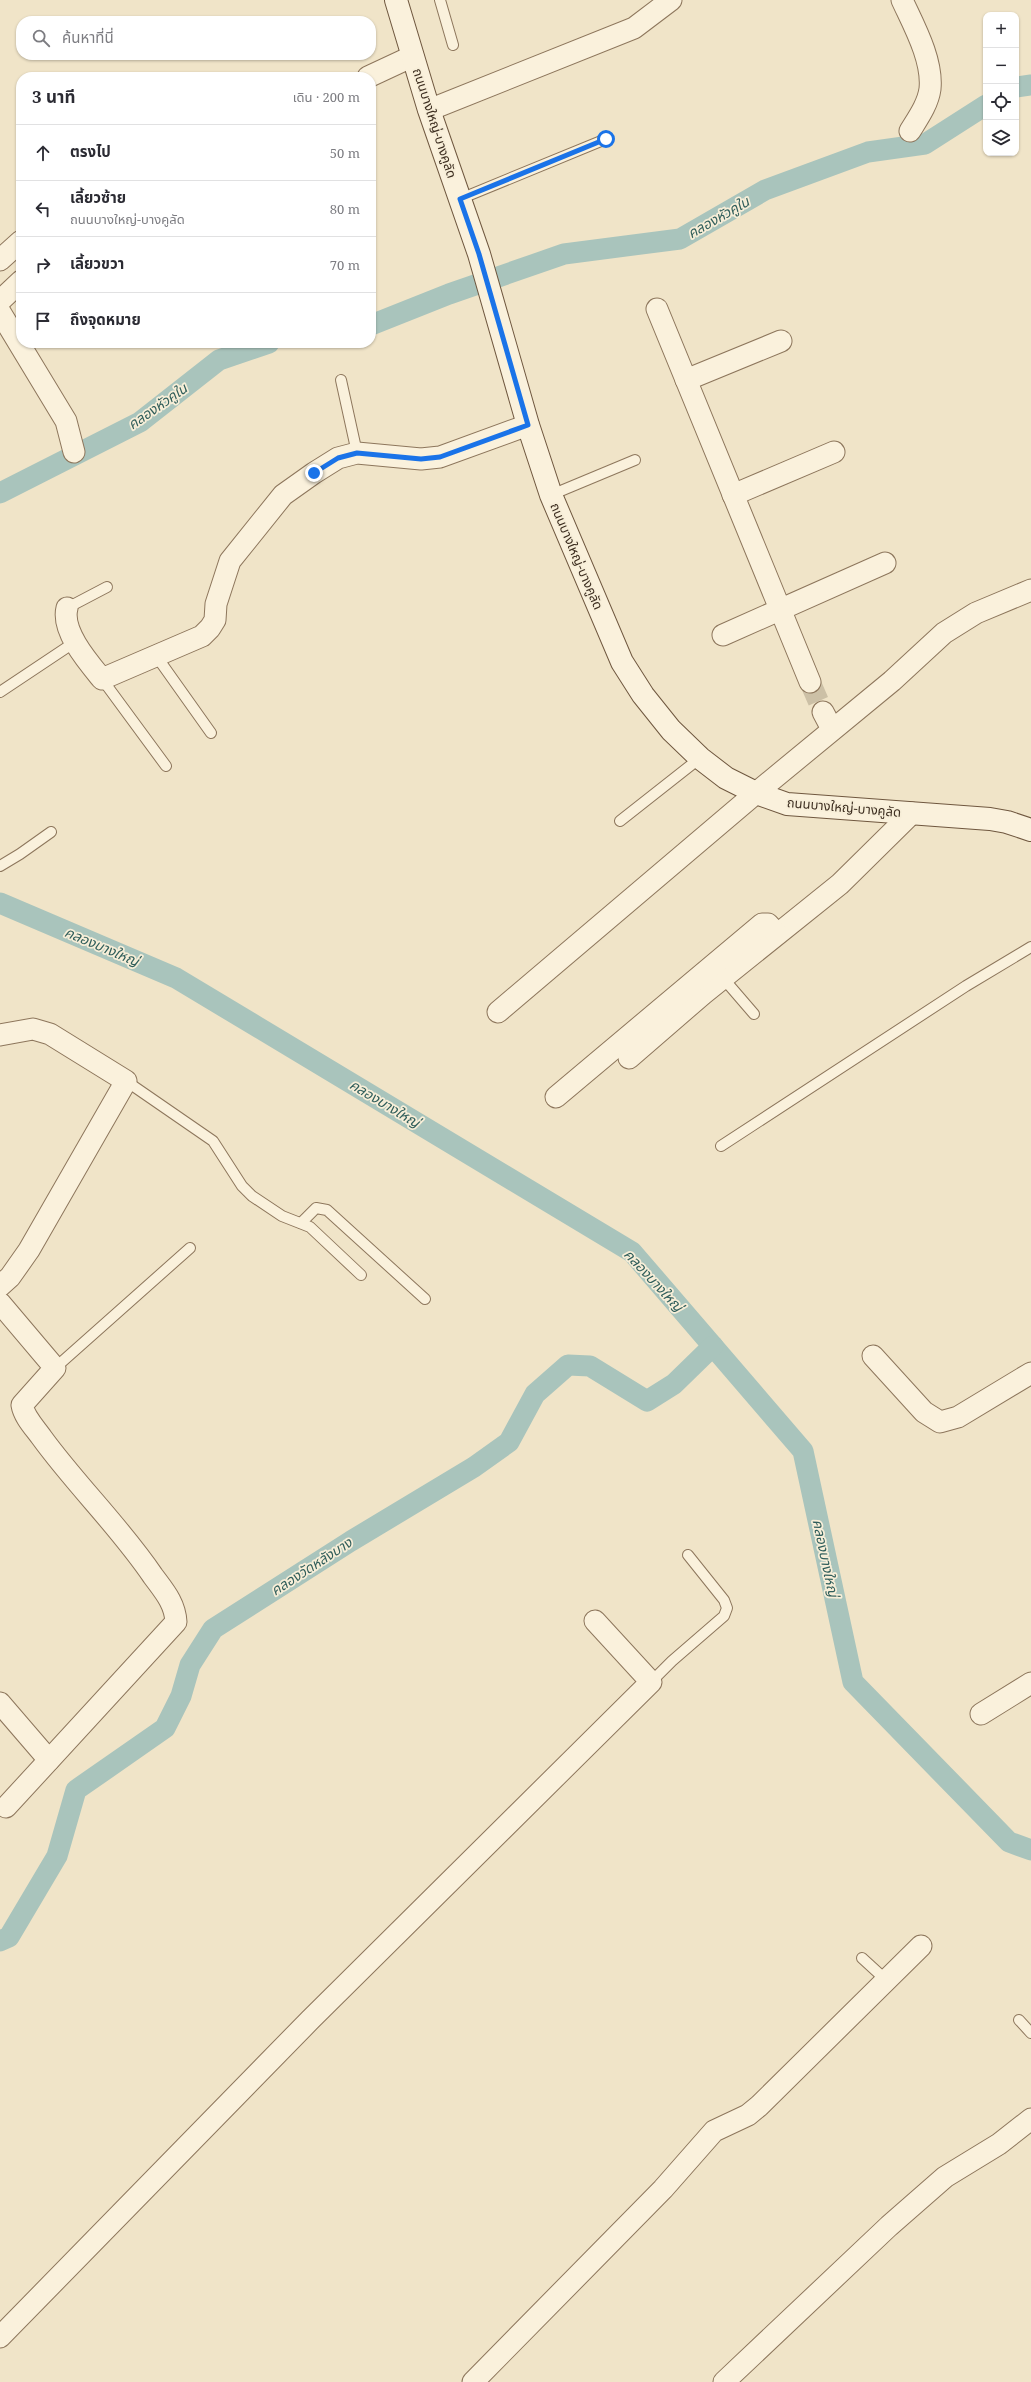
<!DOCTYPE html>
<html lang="th">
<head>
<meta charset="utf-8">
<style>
  :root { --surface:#fff; --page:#f2f2f3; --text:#2b2b33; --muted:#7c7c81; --line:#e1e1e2 }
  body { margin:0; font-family:"Noto Serif","Noto Sans Thai",serif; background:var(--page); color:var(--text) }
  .controls { position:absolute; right:12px; top:12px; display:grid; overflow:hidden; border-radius:8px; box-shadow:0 1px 3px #0004 }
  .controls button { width:36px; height:36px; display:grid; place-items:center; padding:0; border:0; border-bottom:1px solid var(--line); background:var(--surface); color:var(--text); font:20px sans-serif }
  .stop { position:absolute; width:12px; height:12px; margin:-9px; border:3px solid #1a73e8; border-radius:50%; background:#fff }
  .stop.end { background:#1a73e8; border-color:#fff; box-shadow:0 1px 4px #0008 }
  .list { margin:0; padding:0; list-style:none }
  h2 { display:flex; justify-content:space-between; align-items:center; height:52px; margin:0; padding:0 16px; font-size:17px }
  h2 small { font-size:13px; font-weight:400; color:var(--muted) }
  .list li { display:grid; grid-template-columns:26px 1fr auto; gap:12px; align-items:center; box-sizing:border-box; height:56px; padding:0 16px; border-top:1px solid var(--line) }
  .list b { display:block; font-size:15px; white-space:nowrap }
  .list p { margin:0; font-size:13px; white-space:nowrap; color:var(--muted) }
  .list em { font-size:13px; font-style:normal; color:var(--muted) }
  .icon { flex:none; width:22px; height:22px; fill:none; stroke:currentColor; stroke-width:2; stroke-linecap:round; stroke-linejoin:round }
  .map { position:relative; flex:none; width:1031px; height:2382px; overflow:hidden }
  .search { position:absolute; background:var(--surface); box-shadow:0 1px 3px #0004; left:16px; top:16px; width:360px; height:44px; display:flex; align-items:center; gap:10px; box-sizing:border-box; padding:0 14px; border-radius:16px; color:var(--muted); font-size:15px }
  .panel { position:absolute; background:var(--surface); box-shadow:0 1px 3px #0004; left:16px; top:72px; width:360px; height:276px; border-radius:16px }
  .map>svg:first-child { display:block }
</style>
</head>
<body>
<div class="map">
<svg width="1031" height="2382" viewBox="0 0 1031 2382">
  <rect width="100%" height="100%" fill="#f0e4c8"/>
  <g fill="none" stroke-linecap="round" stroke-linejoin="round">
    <g stroke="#a9c4bc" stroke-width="21">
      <path d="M 1016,87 L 1031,85"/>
      <path d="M 371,325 L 449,294 L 564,254 L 680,239 L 765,190 L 868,152 L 925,144 L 986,105"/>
      <path d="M 0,493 L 140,422 L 219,360 L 269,343"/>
      <path d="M 0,903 L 176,978 L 632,1252 L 803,1451 L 853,1682 L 1009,1842 L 1031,1850"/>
      <path d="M 0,1941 L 9,1937 L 57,1856 L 76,1790 L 165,1728 L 181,1696 L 190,1665 L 213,1629 L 351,1541 L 474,1467 L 509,1442 L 535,1394 L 568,1365 L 590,1366 L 647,1401 L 674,1384 L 713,1346"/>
    </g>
    <path stroke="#ccc0a6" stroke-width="21" stroke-dasharray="21 10" stroke-linecap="butt" d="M 810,682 L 823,712"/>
    <g stroke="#8d765c" stroke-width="12">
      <g id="lane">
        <path d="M 440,0 L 453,45"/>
        <path d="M 460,199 L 606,139"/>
        <path d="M 341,380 L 357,453"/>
        <path d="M 551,495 L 635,460"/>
        <path d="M 67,608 L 107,587"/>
        <path d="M 157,657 L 211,733"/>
        <path d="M 102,679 L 166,766"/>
        <path d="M 0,692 L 75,642"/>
        <path d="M 620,821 L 700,758"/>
        <path d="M 0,866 L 20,854 L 51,832"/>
        <path d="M 723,978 L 754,1014"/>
        <path d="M 126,1081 L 213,1141 L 242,1186 L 252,1196 L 282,1216 L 310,1227 L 361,1275"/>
        <path d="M 721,1146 L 966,986 L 1031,947"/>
        <path d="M 301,1223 L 316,1208 L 327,1210 L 425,1299"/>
        <path d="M 55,1368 L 190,1248"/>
        <path d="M 651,1682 L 672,1661 L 724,1616 L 727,1608 L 724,1600 L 688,1555"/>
        <path d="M 862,1958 L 886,1980"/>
        <path d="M 1019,2020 L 1031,2033"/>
      </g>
    </g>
    <g stroke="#8d765c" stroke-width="23">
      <g id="street">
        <path d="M 902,0 C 914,26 933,60 930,89 C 928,104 918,118 910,131"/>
        <path d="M 368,77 L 413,56"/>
        <path d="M 429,110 L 634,28 L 671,0"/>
        <path d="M 0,260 L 21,241"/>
        <path d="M 0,301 L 21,281"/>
        <path d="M 657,309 L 810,682"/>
        <path d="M 0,312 L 66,421 L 74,452"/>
        <path d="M 686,380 L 781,341"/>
        <path d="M 733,495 L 834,452"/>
        <path d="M 67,608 C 61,631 88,662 102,679 L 202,636 L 210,628 L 215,620 L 216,604 L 230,561 L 283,495 L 314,473 L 338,458 L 357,453 L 421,459 L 440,457 L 528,425"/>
        <path d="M 723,635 L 885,563"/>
        <path d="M 823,712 L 832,729"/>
        <path d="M 498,1012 L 756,793 L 892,681 L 944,633 L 976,613 L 1031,590"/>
        <path d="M 0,1035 L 33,1029 L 50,1034 L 126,1081 L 29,1250 L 10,1277 L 0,1286"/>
        <path d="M 629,1058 L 703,994 L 840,884 L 912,813"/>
        <path d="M 556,1097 L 762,924 L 768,924 L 777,934"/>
        <path d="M 0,1303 L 55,1368 L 22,1405 C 24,1417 35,1428 42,1438 C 77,1486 120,1527 153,1576 C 164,1591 175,1603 176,1622 L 6,1807"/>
        <path d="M 873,1356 L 924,1412 L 940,1422 L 958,1417 L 1031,1373"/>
        <path d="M 0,1703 L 49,1760"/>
        <path d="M 981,1714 L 1031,1683"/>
        <path d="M 0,2337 L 310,2020 L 651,1682 L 595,1621"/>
        <path d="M 473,2382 L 663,2189 L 714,2131 L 748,2115 L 759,2106 L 921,1946"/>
        <path d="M 724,2382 L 889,2226 L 945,2177 L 999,2144 L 1031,2119"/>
      </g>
    </g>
    <g stroke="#6f573f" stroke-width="24">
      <path id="secondary" d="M 396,0 L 429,110 L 479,254 L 528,425 L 551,495 L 622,662 L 643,695 L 671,730 L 700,758 L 726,778 L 756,793 L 787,804 L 990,819 L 1007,822 L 1031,830"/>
    </g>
    <use href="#lane" stroke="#faf1dc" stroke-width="10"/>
    <use href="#street" stroke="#faf1dc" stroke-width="21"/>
    <use href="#secondary" stroke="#faf1dc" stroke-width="22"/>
  </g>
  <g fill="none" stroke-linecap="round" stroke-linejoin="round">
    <path stroke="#1a73e8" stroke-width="5" d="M 314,473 L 338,458 L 357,453 L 421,459 L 440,457 L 528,425 L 479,254 L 460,199 L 606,139"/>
  </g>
  <g text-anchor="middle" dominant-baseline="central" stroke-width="3.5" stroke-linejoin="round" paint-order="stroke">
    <g font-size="13" fill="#3d2e20" stroke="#f7eed8">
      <text transform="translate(435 123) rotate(72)">ถนนบางใหญ่-บางคูลัด</text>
      <text transform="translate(577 556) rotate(67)">ถนนบางใหญ่-บางคูลัด</text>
      <text transform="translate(844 807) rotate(5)">ถนนบางใหญ่-บางคูลัด</text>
    </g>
    <g font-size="14" font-style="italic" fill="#2f5d5a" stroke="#f7eed8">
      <text transform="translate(718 217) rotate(-30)">คลองหัวคูใน</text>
      <text transform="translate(157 406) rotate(-35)">คลองหัวคูใน</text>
      <text transform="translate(102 946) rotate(23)">คลองบางใหญ่</text>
      <text transform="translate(385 1103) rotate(31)">คลองบางใหญ่</text>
      <text transform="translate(654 1280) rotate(47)">คลองบางใหญ่</text>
      <text transform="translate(826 1558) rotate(78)">คลองบางใหญ่</text>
      <text transform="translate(311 1566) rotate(-33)">คลองวัดหลังบาง</text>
    </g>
  </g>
</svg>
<div class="controls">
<button>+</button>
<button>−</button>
<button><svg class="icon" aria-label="locate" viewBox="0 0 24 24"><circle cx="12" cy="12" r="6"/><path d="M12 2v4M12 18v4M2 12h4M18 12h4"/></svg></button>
<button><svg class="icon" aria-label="layers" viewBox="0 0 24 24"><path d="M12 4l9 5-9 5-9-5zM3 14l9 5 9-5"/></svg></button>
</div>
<div class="stop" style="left:606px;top:139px"></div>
<div class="stop end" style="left:314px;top:473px"></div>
<div class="search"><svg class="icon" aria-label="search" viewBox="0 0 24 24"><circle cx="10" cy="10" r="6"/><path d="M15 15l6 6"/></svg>ค้นหาที่นี่</div>
<section class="panel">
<h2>3 นาที<small>เดิน · 200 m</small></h2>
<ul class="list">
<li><svg class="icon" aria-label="ahead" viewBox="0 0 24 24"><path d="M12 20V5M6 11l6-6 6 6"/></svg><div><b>ตรงไป</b></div><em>50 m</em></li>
<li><svg class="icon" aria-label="left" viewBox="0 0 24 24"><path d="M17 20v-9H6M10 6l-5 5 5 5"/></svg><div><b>เลี้ยวซ้าย</b><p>ถนนบางใหญ่-บางคูลัด</p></div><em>80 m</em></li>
<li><svg class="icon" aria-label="right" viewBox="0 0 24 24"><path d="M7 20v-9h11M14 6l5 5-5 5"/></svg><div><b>เลี้ยวขวา</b></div><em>70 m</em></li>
<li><svg class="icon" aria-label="arrive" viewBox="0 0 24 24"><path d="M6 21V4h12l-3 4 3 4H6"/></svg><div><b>ถึงจุดหมาย</b></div></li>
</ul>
</section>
</div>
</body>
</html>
